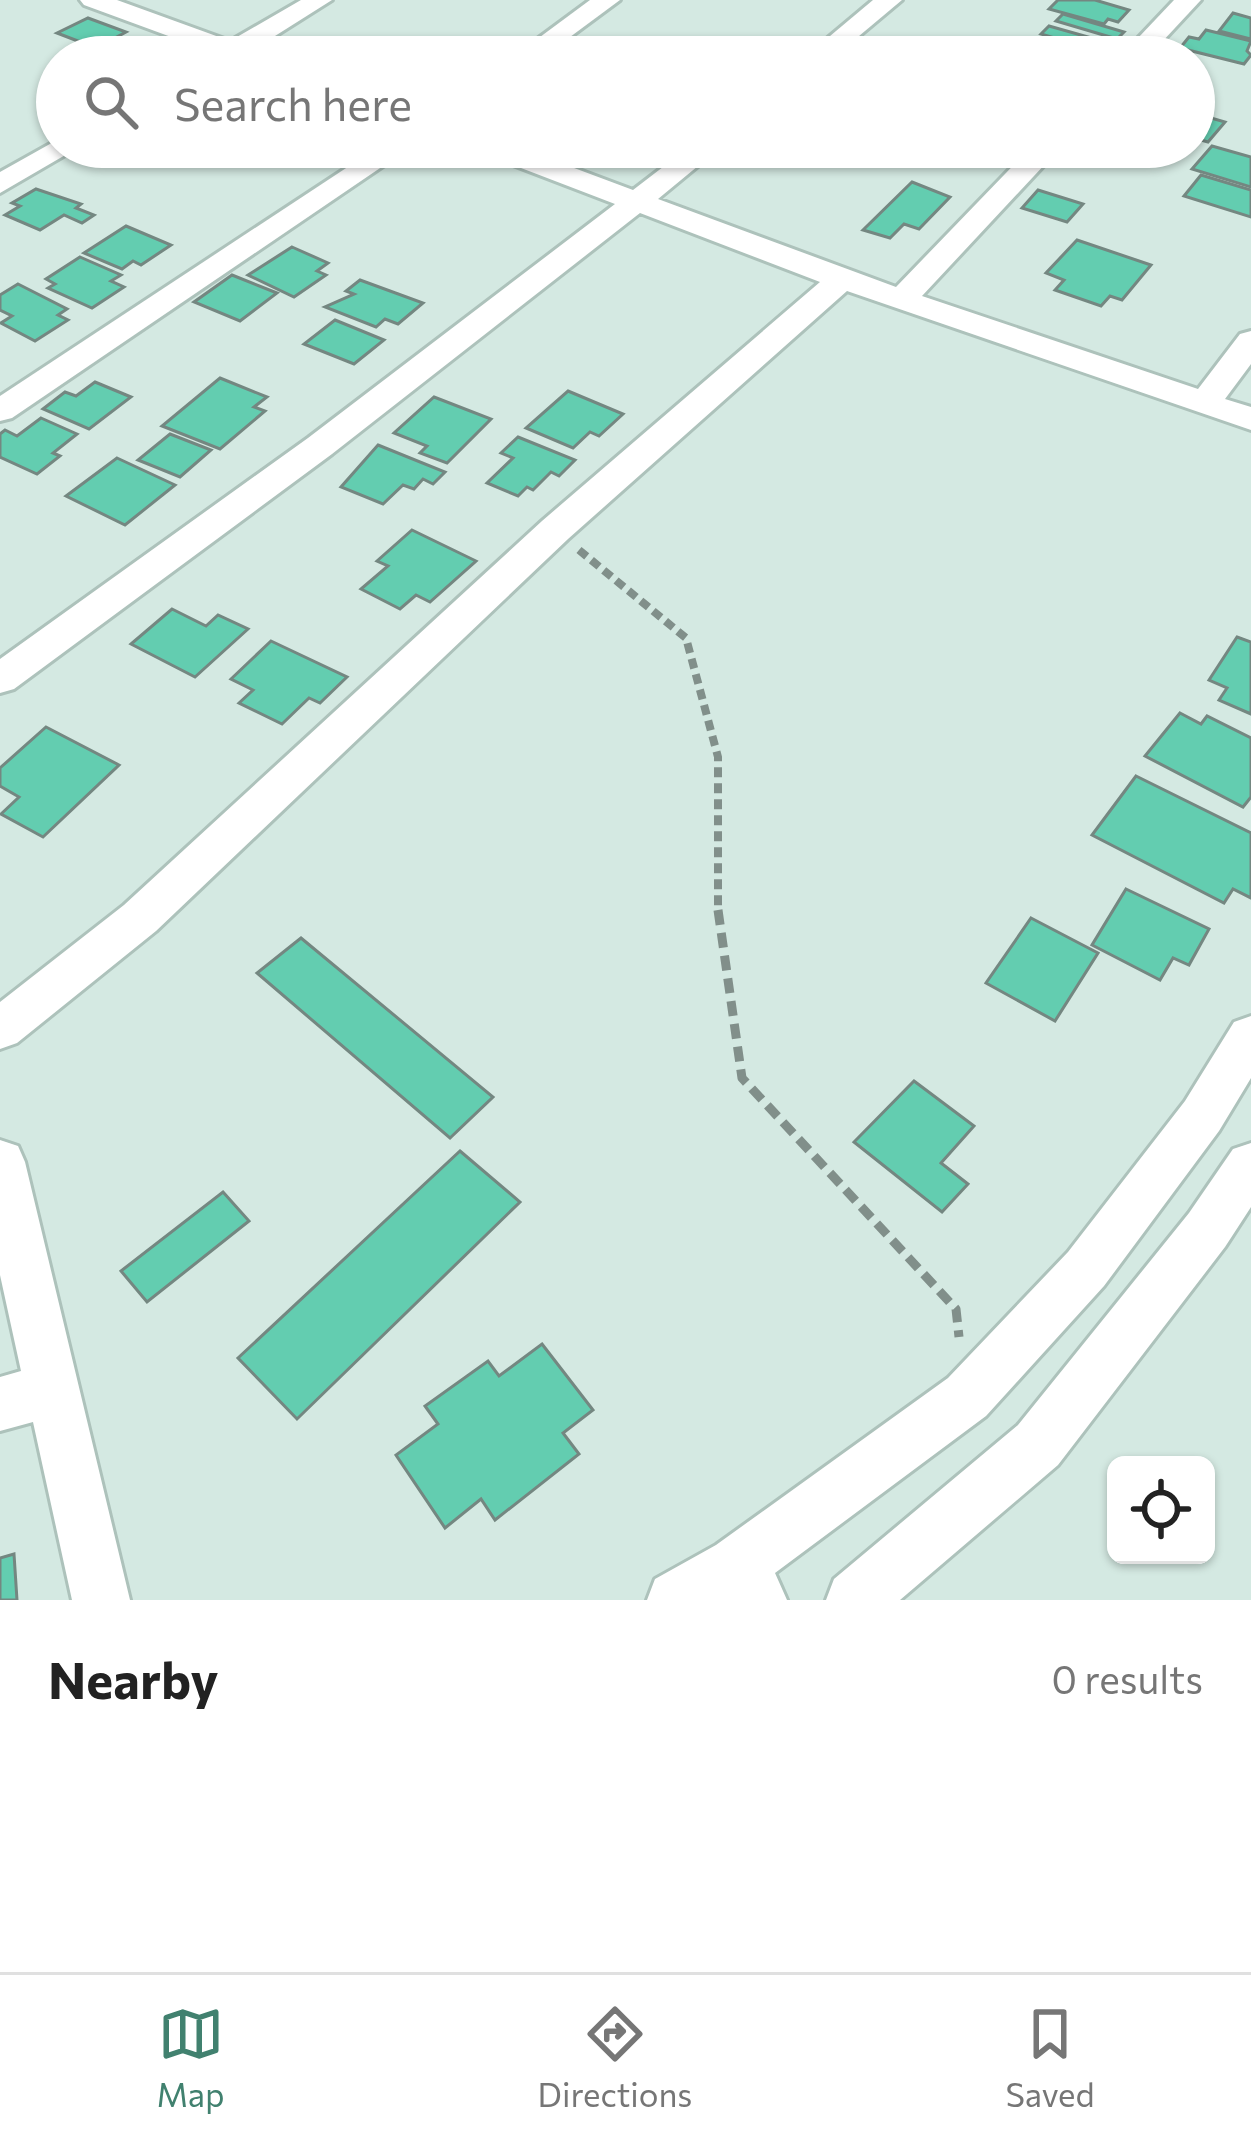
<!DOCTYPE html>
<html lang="en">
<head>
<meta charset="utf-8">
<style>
  :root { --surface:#fff; --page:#f6f6f6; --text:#222; --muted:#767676; --line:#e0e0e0; --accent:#41816f }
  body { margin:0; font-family:Commissioner,sans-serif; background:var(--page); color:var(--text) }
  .controls { position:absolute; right:36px; bottom:36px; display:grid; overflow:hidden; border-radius:18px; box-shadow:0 3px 9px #0004 }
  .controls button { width:108px; height:108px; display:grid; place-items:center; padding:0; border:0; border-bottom:3px solid var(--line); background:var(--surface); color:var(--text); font:60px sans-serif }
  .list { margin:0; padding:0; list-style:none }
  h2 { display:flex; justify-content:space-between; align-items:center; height:156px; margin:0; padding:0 48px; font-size:51px }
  h2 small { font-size:39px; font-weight:400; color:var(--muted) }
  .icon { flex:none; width:66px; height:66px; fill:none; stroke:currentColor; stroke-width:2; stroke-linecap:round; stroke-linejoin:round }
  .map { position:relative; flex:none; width:1251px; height:1600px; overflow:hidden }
  .search { position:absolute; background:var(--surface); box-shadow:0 3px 9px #0004; left:36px; right:36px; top:36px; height:132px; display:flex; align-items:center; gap:30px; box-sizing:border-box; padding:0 42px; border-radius:66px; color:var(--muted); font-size:45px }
  .sheet { height:372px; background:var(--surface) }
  nav { display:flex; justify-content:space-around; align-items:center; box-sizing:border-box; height:168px; border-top:3px solid var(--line); background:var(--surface); font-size:33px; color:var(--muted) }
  nav a { display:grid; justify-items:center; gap:6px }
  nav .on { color:var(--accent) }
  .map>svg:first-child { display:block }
</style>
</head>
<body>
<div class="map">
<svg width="1251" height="1600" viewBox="0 0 1251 1600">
  <rect width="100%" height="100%" fill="#d4e9e2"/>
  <g fill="#63cdb0" stroke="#748781" stroke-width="3">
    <path d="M 1058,0 L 1095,0 L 1129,10 L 1118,22 L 1108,19 L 1104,24 L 1049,9 Z"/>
    <path d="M 1233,13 L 1251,18 L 1251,39 L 1219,31 Z"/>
    <path d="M 1063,14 L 1124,32 L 1117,39 L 1056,21 Z"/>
    <path d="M 88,18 L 126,32 L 96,48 L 57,33 Z"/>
    <path d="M 1049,26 L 1106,42 L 1098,51 L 1041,34 Z"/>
    <path d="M 1206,30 L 1251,41 L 1247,51 L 1251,55 L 1244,64 L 1180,48 L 1189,37 L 1199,39 Z"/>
    <path d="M 1194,113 L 1225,122 L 1208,142 L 1194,138 Z"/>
    <path d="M 1212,146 L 1251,157 L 1251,187 L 1192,169 Z"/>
    <path d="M 1126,147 L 1183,147 L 1172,161 Z"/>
    <path d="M 1201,175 L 1251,190 L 1251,217 L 1184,196 Z"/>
    <path d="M 912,182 L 950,197 L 919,229 L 904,224 L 890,238 L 863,230 Z"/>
    <path d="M 36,189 L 81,204 L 76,208 L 94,215 L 82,223 L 64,215 L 40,230 L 5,215 L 20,206 L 12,203 Z"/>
    <path d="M 1038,190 L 1083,204 L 1067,222 L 1022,208 Z"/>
    <path d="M 126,226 L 171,245 L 141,265 L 133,261 L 122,269 L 84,253 Z"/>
    <path d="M 1077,240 L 1151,265 L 1122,300 L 1110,296 L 1101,306 L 1055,290 L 1064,280 L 1046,273 Z"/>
    <path d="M 292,247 L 328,263 L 317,271 L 326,275 L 294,297 L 248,275 Z"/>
    <path d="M 80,257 L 121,275 L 111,281 L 124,287 L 92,308 L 48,288 L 55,284 L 46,279 Z"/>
    <path d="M 232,275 L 277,293 L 240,321 L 194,302 Z"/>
    <path d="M 360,280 L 423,303 L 398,324 L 385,319 L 376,327 L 325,307 L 354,294 L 346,291 Z"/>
    <path d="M 18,284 L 67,309 L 58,315 L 68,320 L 35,341 L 1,323 L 12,316 L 0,310 L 0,295 Z"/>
    <path d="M 335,320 L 384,340 L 354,364 L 304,344 Z"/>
    <path d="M 220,378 L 267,397 L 254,407 L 265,411 L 220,449 L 162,426 Z"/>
    <path d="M 95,382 L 131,397 L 89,429 L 43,409 L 65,392 L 76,396 Z"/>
    <path d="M 568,391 L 623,414 L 599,436 L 590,432 L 573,448 L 526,428 Z"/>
    <path d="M 434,397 L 491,419 L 447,463 L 420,453 L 427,446 L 394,433 Z"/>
    <path d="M 41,418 L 77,434 L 53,453 L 60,456 L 37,474 L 0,457 L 0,434 L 5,430 L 17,436 Z"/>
    <path d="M 170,434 L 211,450 L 180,477 L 138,460 Z"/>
    <path d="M 518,437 L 575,460 L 559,476 L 551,472 L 533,490 L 527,487 L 518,496 L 487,483 L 513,458 L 501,453 Z"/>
    <path d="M 378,445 L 445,472 L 433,484 L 423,479 L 414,489 L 403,485 L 383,504 L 341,487 Z"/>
    <path d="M 117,458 L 175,485 L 125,525 L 66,496 Z"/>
    <path d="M 412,530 L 476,561 L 430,602 L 416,595 L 400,609 L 361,589 L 388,566 L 377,561 Z"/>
    <path d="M 172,609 L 206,626 L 218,615 L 248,629 L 195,677 L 131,644 Z"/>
    <path d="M 1237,637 L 1251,642 L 1251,714 L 1219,700 L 1227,688 L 1209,680 Z"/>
    <path d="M 271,641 L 347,677 L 320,703 L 309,698 L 282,724 L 239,703 L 253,690 L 231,679 Z"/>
    <path d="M 1180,713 L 1201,724 L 1207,716 L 1251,738 L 1251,797 L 1243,807 L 1145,756 Z"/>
    <path d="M 46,727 L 119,765 L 43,837 L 1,814 L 19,797 L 0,786 L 0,768 Z"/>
    <path d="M 1136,776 L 1251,833 L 1251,898 L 1233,889 L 1224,903 L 1092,835 Z"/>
    <path d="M 1126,889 L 1209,929 L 1189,965 L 1173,958 L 1160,980 L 1092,945 Z"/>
    <path d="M 1031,918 L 1098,953 L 1055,1021 L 986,983 Z"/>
    <path d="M 301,938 L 493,1097 L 450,1138 L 257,973 Z"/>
    <path d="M 914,1081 L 974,1126 L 941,1163 L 968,1184 L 942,1212 L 854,1142 Z"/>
    <path d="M 460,1151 L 520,1202 L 297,1419 L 238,1358 Z"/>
    <path d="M 223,1192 L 249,1221 L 147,1302 L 121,1271 Z"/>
    <path d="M 542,1344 L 593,1410 L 563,1433 L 579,1454 L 495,1520 L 481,1499 L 445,1528 L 396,1455 L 438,1424 L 425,1406 L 488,1361 L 499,1376 Z"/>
    <path d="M 14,1554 L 17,1600 L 0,1600 L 0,1558 Z"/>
  </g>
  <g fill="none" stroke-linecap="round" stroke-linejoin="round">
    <g stroke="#adc2bb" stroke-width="6">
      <g id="minor">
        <path d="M 80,0 L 117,0 L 230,41 L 301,0 L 332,0 L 253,50 L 262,57 L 209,57 L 212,52 L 84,5 Z"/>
        <path d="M 590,0 L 620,0 L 543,57 L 513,57 Z"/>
        <path d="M 873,0 L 902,0 L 834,57 L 805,57 Z"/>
        <path d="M 1174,0 L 1201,0 L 1148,57 L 1120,57 Z"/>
        <path d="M 57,140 L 57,147 L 79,147 L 0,193 L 0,172 Z"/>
        <path d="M 378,147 L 411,147 L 12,418 L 0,421 L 0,396 Z"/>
        <path d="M 478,147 L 518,147 L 633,190 L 689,147 L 721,147 L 658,199 L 896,287 L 1031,147 L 1061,147 L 922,296 L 1198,389 L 1240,334 L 1251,331 L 1251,364 L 1225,399 L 1251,407 L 1251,430 L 847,291 L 568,539 L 156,931 L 17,1043 L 0,1049 L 0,1002 L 124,905 L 542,521 L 820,282 L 640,213 L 332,454 L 14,689 L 0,693 L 0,659 L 308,438 L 615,204 L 482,153 Z"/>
        <path d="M 1251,1016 L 1251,1078 L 1219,1131 L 1104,1286 L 986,1416 L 775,1573 L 787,1600 L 647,1600 L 655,1579 L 716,1545 L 948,1378 L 1068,1252 L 1185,1101 L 1234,1022 Z"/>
        <path d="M 0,1140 L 18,1146 L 25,1162 L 130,1600 L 72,1600 L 33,1422 L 0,1431 L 0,1377 L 21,1371 L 0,1275 Z"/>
        <path d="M 1251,1143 L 1251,1207 L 1225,1247 L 1058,1465 L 900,1600 L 826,1600 L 834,1579 L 1018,1425 L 1189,1213 L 1233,1149 Z"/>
      </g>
    </g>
    <path stroke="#818f8a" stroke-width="8" stroke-dasharray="10 6" stroke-linecap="butt" d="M 579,550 L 686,638 L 718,757 L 718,913"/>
    <path stroke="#818f8a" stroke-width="9" stroke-dasharray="15 8" stroke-linecap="butt" d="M 718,910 L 742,1078 L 956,1309 L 959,1337"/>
    <use href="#minor" fill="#fff" fill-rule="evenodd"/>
  </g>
</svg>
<div class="controls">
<button><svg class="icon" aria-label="locate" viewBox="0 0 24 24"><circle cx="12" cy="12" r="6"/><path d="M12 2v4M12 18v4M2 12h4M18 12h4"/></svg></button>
</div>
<div class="search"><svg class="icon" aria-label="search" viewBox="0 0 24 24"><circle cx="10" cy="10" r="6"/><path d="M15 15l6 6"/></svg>Search here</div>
</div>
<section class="sheet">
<h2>Nearby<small>0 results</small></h2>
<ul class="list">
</ul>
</section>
<nav>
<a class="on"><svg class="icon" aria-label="map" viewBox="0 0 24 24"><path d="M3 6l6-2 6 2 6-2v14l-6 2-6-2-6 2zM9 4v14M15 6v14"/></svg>Map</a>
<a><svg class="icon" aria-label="directions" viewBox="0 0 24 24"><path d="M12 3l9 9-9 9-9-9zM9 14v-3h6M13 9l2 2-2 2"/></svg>Directions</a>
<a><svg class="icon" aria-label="saved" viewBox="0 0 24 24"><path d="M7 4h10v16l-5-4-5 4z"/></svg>Saved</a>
</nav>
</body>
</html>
